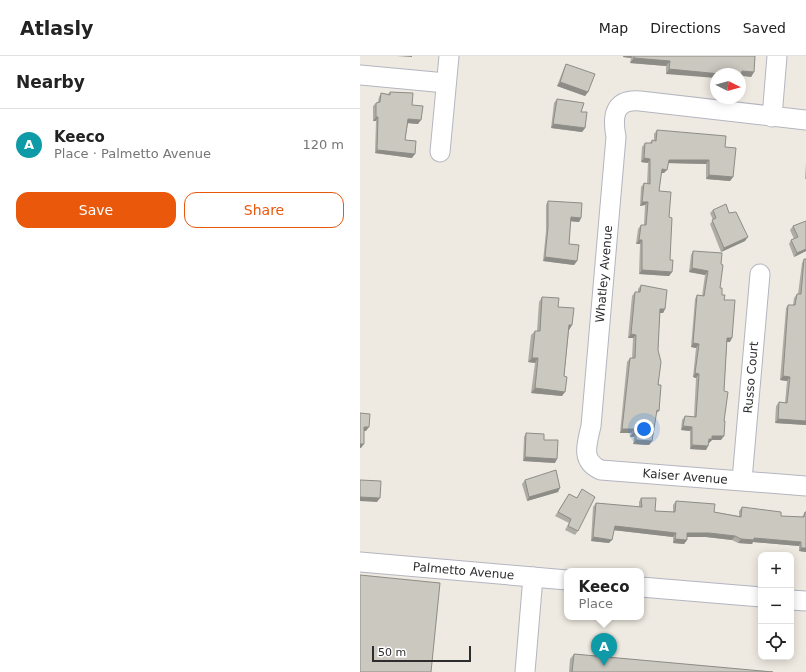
<!DOCTYPE html>
<html lang="en">
<head>
<meta charset="utf-8">
<style>
  :root { --surface:#fff; --page:#f6f6f6; --text:#222; --muted:#767676; --line:#e0e0e0; --accent:#ea580c }
  body { margin:0; font-family:"DejaVu Sans",sans-serif; background:var(--page); color:var(--text) }
  .controls { position:absolute; right:12px; bottom:12px; display:grid; overflow:hidden; border-radius:8px; box-shadow:0 2px 10px #0003 }
  .controls button { width:36px; height:36px; display:grid; place-items:center; padding:0; border:0; border-bottom:1px solid var(--line); background:var(--surface); color:var(--text); font:20px sans-serif }
  .compass { position:absolute; left:350px; top:12px; width:36px; height:36px; border-radius:50%; background:var(--surface); box-shadow:0 2px 10px #0003; rotate:95deg }
  .scale { position:absolute; left:12px; bottom:10px; width:99px; box-sizing:border-box; padding-left:4px; border:2px solid #2d2d2d; border-top:0; font-size:11px; line-height:14px; white-space:nowrap; color:#2d2d2d; -webkit-text-stroke:3px #fff; paint-order:stroke }
  .you { position:absolute; left:284px; top:373px; width:14px; height:14px; margin:-10px; border:3px solid #fff; border-radius:50%; background:#1a73e8; box-shadow:0 0 0 6px #1a73e833 }
  .badge { display:grid; place-items:center; width:26px; height:26px; border-radius:50%; background:var(--accent); color:#fff; font-size:13px; font-weight:700 }
  .pin { position:absolute; translate:-50% -33px; filter:drop-shadow(0 1px 2px #0008) }
  .pin::after { content:''; position:absolute; top:21px; width:14px; height:12px; background:inherit; clip-path:polygon(0 0,100% 0,50% 100%) }
  .popup { position:absolute; left:204px; top:512px; width:80px; height:52px; box-sizing:border-box; display:grid; place-content:center; border-radius:8px; background:var(--surface); filter:drop-shadow(0 1px 3px #0005); font-size:13px; white-space:nowrap; color:var(--muted) }
  .popup b { font-size:15px; color:var(--text) }
  .popup::after { content:''; position:absolute; left:50%; top:100%; margin-left:-8px; border:8px solid transparent; border-top-color:var(--surface) }
  .list { margin:0; padding:0; list-style:none }
  h2 { display:flex; justify-content:space-between; align-items:center; height:52px; margin:0; padding:0 16px; font-size:17px }
  h2 small { font-size:13px; font-weight:400; color:var(--muted) }
  .list li { display:grid; grid-template-columns:26px 1fr auto; gap:12px; align-items:center; box-sizing:border-box; height:72px; padding:0 16px; border-top:1px solid var(--line) }
  .list b { display:block; font-size:15px; white-space:nowrap }
  .list p { margin:0; font-size:13px; white-space:nowrap; color:var(--muted) }
  .list em { font-size:13px; font-style:normal; color:var(--muted) }
  .actions { display:flex; gap:8px; padding:12px 16px }
  .actions a { flex:1; padding:9px 0; border:1px solid var(--accent); border-radius:12px; text-align:center; font-size:14px; color:var(--accent) }
  .actions .main { background:var(--accent); color:#fff }
  .icon { flex:none; width:22px; height:22px; fill:none; stroke:currentColor; stroke-width:2; stroke-linecap:round; stroke-linejoin:round }
  .map { position:relative; flex:none; width:446px; height:616px; overflow:hidden }
  header { display:flex; align-items:center; gap:24px; box-sizing:border-box; height:56px; padding:0 20px; background:var(--surface); border-bottom:1px solid var(--line) }
  header strong { font-size:19px }
  nav { display:flex; gap:22px; margin-inline-start:auto; font-size:14px }
  main { display:flex }
  aside { flex:1; background:var(--surface) }
  .map>svg:first-child { display:block }
</style>
</head>
<body>
<header>
<strong>Atlasly</strong>
<nav><a>Map</a><a>Directions</a><a>Saved</a></nav>
</header>
<main>
<aside>
<h2>Nearby<small></small></h2>
<ul class="list">
<li><span class="badge" style="background:#0f9aa8">A</span><div><b>Keeco</b><p>Place · Palmetto Avenue</p></div><em>120 m</em></li>
</ul>
<div class="actions"><a class="main">Save</a><a>Share</a></div>
</aside>
<div class="map">
<svg width="446" height="616" viewBox="0 0 446 616">
  <rect width="100%" height="100%" fill="#eeeae1"/>
  <g fill="none" stroke-linecap="round" stroke-linejoin="round">
    <g stroke="#b4b5c0" stroke-width="21">
      <g id="minor">
        <path d="M 0,19 L 86,27"/>
        <path d="M 412,61 L 417,0"/>
        <path id="s1" d="M 446,64 L 280,45 C 254,43 252,60 256,81 L 231,370 C 227,388 220,405 241,414 L 446,430"/>
        <path d="M 80,96 L 89,0"/>
        <path id="s2" d="M 382,424 L 400,218"/>
        <path id="s3" d="M 0,506 L 207,524"/>
        <path d="M 281,531 L 401,541"/>
        <path d="M 431,544 L 446,545"/>
        <path d="M 165,616 L 173,521"/>
      </g>
    </g>
    <use href="#minor" stroke="#fff" stroke-width="19"/>
  </g>
  <g fill="#aeaca4">
    <path d="M 263,0 L 395,0 L 394,16 L 391,21 L 381,20 L 380,21 L 380,18 L 306,18 L 306,10 L 270,7 L 271,2 L 263,1 Z"/>
    <path d="M 206,8 L 228,36 L 225,40 L 197,30 L 204,12 Z"/>
    <path d="M 30,36 L 52,49 L 58,68 L 48,67 L 45,84 L 52,102 L 15,97 L 16,65 L 13,65 L 13,50 L 16,47 L 18,46 L 19,41 L 21,37 L 28,38 Z"/>
    <path d="M 197,43 L 225,72 L 222,76 L 191,72 L 194,47 Z"/>
    <path d="M 297,74 L 365,91 L 373,121 L 370,125 L 346,123 L 346,108 L 308,107 L 304,117 L 301,117 L 299,135 L 309,161 L 310,204 L 312,216 L 309,220 L 279,218 L 280,188 L 276,188 L 278,173 L 281,169 L 284,169 L 285,149 L 280,150 L 281,131 L 284,127 L 287,128 L 288,107 L 281,106 L 282,91 L 285,87 L 290,87 L 292,84 L 294,84 L 294,78 Z"/>
    <path d="M 446,107 L 446,123 L 445,123 Z"/>
    <path d="M 188,145 L 221,162 L 219,166 L 210,165 L 209,188 L 217,205 L 214,209 L 183,205 L 186,175 L 186,149 Z"/>
    <path d="M 353,154 L 369,157 L 385,185 L 361,196 L 350,168 L 353,164 L 350,157 Z"/>
    <path d="M 446,165 L 446,195 L 434,201 L 429,188 L 431,184 L 434,183 L 430,174 L 433,170 Z"/>
    <path d="M 333,195 L 361,208 L 360,232 L 364,244 L 370,286 L 367,286 L 361,384 L 352,384 L 349,387 L 348,390 L 346,394 L 330,393 L 330,375 L 321,374 L 322,364 L 325,360 L 334,361 L 336,322 L 333,321 L 336,292 L 331,291 L 335,243 L 337,239 L 342,240 L 345,219 L 329,216 L 331,199 Z"/>
    <path d="M 444,203 L 446,369 L 415,367 L 416,350 L 419,346 L 425,347 L 427,325 L 420,324 L 426,252 L 428,249 L 433,249 L 434,242 L 437,238 L 438,238 L 442,207 Z"/>
    <path d="M 281,229 L 305,253 L 303,257 L 300,257 L 298,294 L 299,355 L 296,358 L 292,385 L 289,389 L 273,388 L 274,381 L 270,381 L 271,377 L 260,377 L 267,306 L 270,302 L 272,302 L 273,282 L 268,282 L 272,240 L 275,236 L 278,236 L 278,233 Z"/>
    <path d="M 182,241 L 198,251 L 212,269 L 209,274 L 202,340 L 171,337 L 175,307 L 168,306 L 171,279 L 175,275 L 177,275 L 179,246 Z"/>
    <path d="M 166,377 L 184,384 L 195,407 L 163,405 L 164,381 Z"/>
    <path d="M 165,424 L 198,436 L 167,445 L 162,428 Z"/>
    <path d="M 222,433 L 218,475 L 215,479 L 205,474 L 209,467 L 195,460 L 209,438 L 217,442 Z"/>
    <path d="M 281,442 L 295,455 L 313,456 L 313,449 L 316,445 L 354,456 L 379,460 L 379,455 L 382,451 L 421,460 L 442,461 L 445,456 L 446,496 L 439,495 L 439,490 L 393,486 L 392,488 L 378,487 L 372,484 L 346,481 L 327,481 L 327,484 L 324,488 L 313,487 L 313,481 L 254,474 L 249,487 L 231,485 L 233,451 L 236,447 L 279,451 L 279,446 Z"/>
    <path d="M 214,598 L 413,616 L 209,616 L 210,603 Z"/>
  </g>
  <g fill="#8d8c86">
    <path d="M 37,0 L 52,0 L 52,1 Z"/>
    <path d="M 264,0 L 272,0 L 271,2 L 263,1 Z"/>
    <path d="M 274,2 L 310,5 L 306,10 L 270,7 Z"/>
    <path d="M 309,13 L 360,18 L 356,18 L 356,22 L 306,18 Z"/>
    <path d="M 382,15 L 394,16 L 391,21 L 380,19 Z"/>
    <path d="M 200,26 L 228,36 L 225,40 L 197,30 Z"/>
    <path d="M 16,61 L 18,61 L 16,65 L 13,65 Z"/>
    <path d="M 48,63 L 61,64 L 58,68 L 46,67 Z"/>
    <path d="M 193,68 L 225,72 L 222,76 L 191,72 Z"/>
    <path d="M 17,94 L 55,98 L 52,102 L 15,97 Z"/>
    <path d="M 284,102 L 290,103 L 288,107 L 281,106 Z"/>
    <path d="M 309,104 L 349,104 L 346,108 L 306,107 Z"/>
    <path d="M 302,113 L 307,114 L 304,117 L 299,117 Z"/>
    <path d="M 349,119 L 373,121 L 370,125 L 346,123 Z"/>
    <path d="M 282,146 L 288,146 L 285,149 L 280,150 Z"/>
    <path d="M 211,161 L 221,162 L 219,166 L 208,165 Z"/>
    <path d="M 388,181 L 385,185 L 361,196 L 364,192 Z"/>
    <path d="M 279,184 L 282,184 L 280,188 L 276,188 Z"/>
    <path d="M 446,193 L 446,195 L 434,201 L 437,197 Z"/>
    <path d="M 185,201 L 217,205 L 214,209 L 183,205 Z"/>
    <path d="M 332,212 L 348,215 L 345,219 L 329,216 Z"/>
    <path d="M 282,214 L 312,216 L 309,220 L 279,218 Z"/>
    <path d="M 300,253 L 305,253 L 303,257 L 298,257 Z"/>
    <path d="M 209,269 L 212,269 L 209,274 L 206,274 Z"/>
    <path d="M 271,278 L 276,279 L 273,282 L 268,282 Z"/>
    <path d="M 367,282 L 372,282 L 370,286 L 365,286 Z"/>
    <path d="M 333,287 L 339,288 L 336,292 L 331,291 Z"/>
    <path d="M 172,302 L 178,302 L 175,307 L 168,306 Z"/>
    <path d="M 335,317 L 339,318 L 336,322 L 333,321 Z"/>
    <path d="M 423,320 L 430,321 L 427,325 L 420,324 Z"/>
    <path d="M 175,332 L 205,336 L 202,340 L 171,337 Z"/>
    <path d="M 418,363 L 446,365 L 446,369 L 415,367 Z"/>
    <path d="M 323,370 L 332,371 L 330,375 L 321,374 Z"/>
    <path d="M 4,371 L 9,371 L 6,375 L 2,375 Z"/>
    <path d="M 262,373 L 274,373 L 271,377 L 260,377 Z"/>
    <path d="M 273,377 L 276,377 L 274,381 L 270,381 Z"/>
    <path d="M 352,380 L 364,380 L 361,384 L 352,384 L 349,387 L 347,387 Z"/>
    <path d="M 276,384 L 292,385 L 289,389 L 273,388 Z"/>
    <path d="M 0,388 L 4,388 L 1,392 L 0,392 Z"/>
    <path d="M 332,389 L 348,390 L 346,394 L 330,393 Z"/>
    <path d="M 165,401 L 197,403 L 195,407 L 163,405 Z"/>
    <path d="M 200,432 L 198,436 L 167,445 L 169,441 Z"/>
    <path d="M 0,441 L 20,442 L 17,446 L 0,445 Z"/>
    <path d="M 255,470 L 316,477 L 313,481 L 252,474 Z"/>
    <path d="M 327,477 L 349,477 L 375,480 L 372,484 L 346,481 L 324,481 Z"/>
    <path d="M 233,481 L 252,484 L 249,487 L 231,485 Z"/>
    <path d="M 394,482 L 441,486 L 439,490 L 393,486 L 392,488 L 378,487 L 381,483 Z"/>
    <path d="M 315,483 L 327,484 L 324,488 L 313,487 Z"/>
    <path d="M 441,492 L 446,492 L 446,496 L 439,495 Z"/>
  </g>
  <g fill="#cac8bf" stroke="#8d8c86">
    <path d="M 274,0 L 395,0 L 394,16 L 382,15 L 381,20 L 380,20 L 380,18 L 360,18 L 309,13 L 310,5 L 274,2 Z"/>
    <path d="M 206,8 L 235,18 L 228,36 L 200,26 Z"/>
    <path d="M 30,36 L 53,37 L 52,49 L 63,50 L 61,64 L 48,63 L 45,84 L 56,85 L 55,98 L 17,94 L 18,61 L 16,61 L 16,47 L 20,46 L 21,37 L 30,39 Z"/>
    <path d="M 197,43 L 224,47 L 221,56 L 227,56 L 225,72 L 193,68 Z"/>
    <path d="M 297,74 L 366,80 L 365,91 L 376,92 L 373,121 L 349,119 L 349,104 L 309,104 L 307,114 L 302,113 L 299,135 L 311,136 L 309,161 L 312,162 L 310,204 L 313,204 L 312,216 L 282,214 L 282,184 L 279,184 L 281,169 L 286,169 L 288,146 L 282,146 L 284,127 L 290,128 L 290,103 L 284,102 L 285,87 L 292,87 L 292,84 L 296,85 Z"/>
    <path d="M 188,145 L 222,147 L 221,162 L 211,161 L 209,188 L 219,189 L 217,205 L 185,201 L 188,171 Z"/>
    <path d="M 366,148 L 369,157 L 376,156 L 388,181 L 364,192 L 352,164 L 356,162 L 353,154 Z"/>
    <path d="M 446,165 L 446,193 L 437,197 L 431,184 L 438,181 L 433,170 Z"/>
    <path d="M 333,195 L 362,197 L 361,208 L 363,209 L 360,232 L 362,232 L 362,239 L 365,239 L 364,244 L 375,244 L 372,282 L 367,282 L 364,335 L 368,336 L 364,365 L 365,365 L 364,380 L 352,380 L 352,383 L 349,383 L 348,390 L 332,389 L 332,371 L 323,370 L 325,360 L 336,361 L 339,318 L 335,317 L 339,288 L 333,287 L 337,239 L 344,240 L 348,215 L 332,212 Z"/>
    <path d="M 444,203 L 446,203 L 446,365 L 418,363 L 419,346 L 427,347 L 430,321 L 423,320 L 428,249 L 435,249 L 437,238 L 441,238 Z"/>
    <path d="M 281,229 L 307,234 L 305,253 L 300,253 L 298,294 L 301,306 L 298,329 L 301,329 L 299,355 L 297,354 L 292,385 L 276,384 L 276,377 L 273,377 L 274,373 L 262,373 L 270,302 L 275,302 L 276,279 L 271,278 L 275,236 L 280,236 Z"/>
    <path d="M 182,241 L 199,242 L 198,251 L 214,252 L 212,269 L 209,269 L 204,320 L 207,321 L 205,336 L 175,332 L 178,302 L 172,302 L 175,275 L 180,275 Z"/>
    <path d="M 0,357 L 10,358 L 9,371 L 4,371 L 4,388 L 0,388 Z"/>
    <path d="M 166,377 L 184,378 L 184,384 L 198,384 L 197,403 L 165,401 Z"/>
    <path d="M 196,414 L 200,432 L 169,441 L 165,424 Z"/>
    <path d="M 0,424 L 21,425 L 20,442 L 0,441 Z"/>
    <path d="M 222,433 L 235,441 L 218,475 L 208,470 L 211,463 L 198,456 L 209,438 L 217,442 Z"/>
    <path d="M 281,442 L 296,442 L 295,455 L 315,456 L 316,445 L 355,448 L 354,456 L 381,461 L 382,451 L 421,456 L 421,460 L 444,461 L 445,456 L 446,456 L 446,492 L 441,492 L 441,486 L 394,482 L 394,484 L 381,483 L 375,480 L 349,477 L 327,477 L 327,484 L 315,483 L 316,477 L 255,470 L 252,484 L 233,481 L 236,447 L 282,451 Z"/>
    <path d="M 0,519 L 80,527 L 71,616 L 0,616 Z"/>
    <path d="M 214,598 L 413,616 L 212,616 Z"/>
  </g>
  <g text-anchor="middle" dominant-baseline="central" stroke-width="3" stroke-linejoin="round" paint-order="stroke">
    <g font-size="12" fill="#2d2d2d" stroke="#fff">
      <text transform="translate(244 218) rotate(-85)">Whatley Avenue</text>
      <text stroke="none"><textPath href="#s2" startOffset="103">Russo Court</textPath></text>
      <text stroke="none"><textPath href="#s1" startOffset="646">Kaiser Avenue</textPath></text>
      <text stroke="none"><textPath href="#s3" startOffset="104">Palmetto Avenue</textPath></text>
    </g>
  </g>
</svg>
<div class="controls">
<button>+</button>
<button>−</button>
<button><svg class="icon" aria-label="locate" viewBox="0 0 24 24"><circle cx="12" cy="12" r="6"/><path d="M12 2v4M12 18v4M2 12h4M18 12h4"/></svg></button>
</div>
<svg class="compass" viewBox="-18 -18 36 36"><path d="M0-13l5 13h-10z" fill="#e53935"/><path d="M0 13l5-13h-10z" fill="#767676"/></svg>
<div class="scale">50 m</div>
<div class="you"></div>
<div class="pin badge" style="left:244px;top:610px;background:#0f9aa8">A</div>
<div class="popup"><b>Keeco</b>Place</div>
</div>
</main>
</body>
</html>
